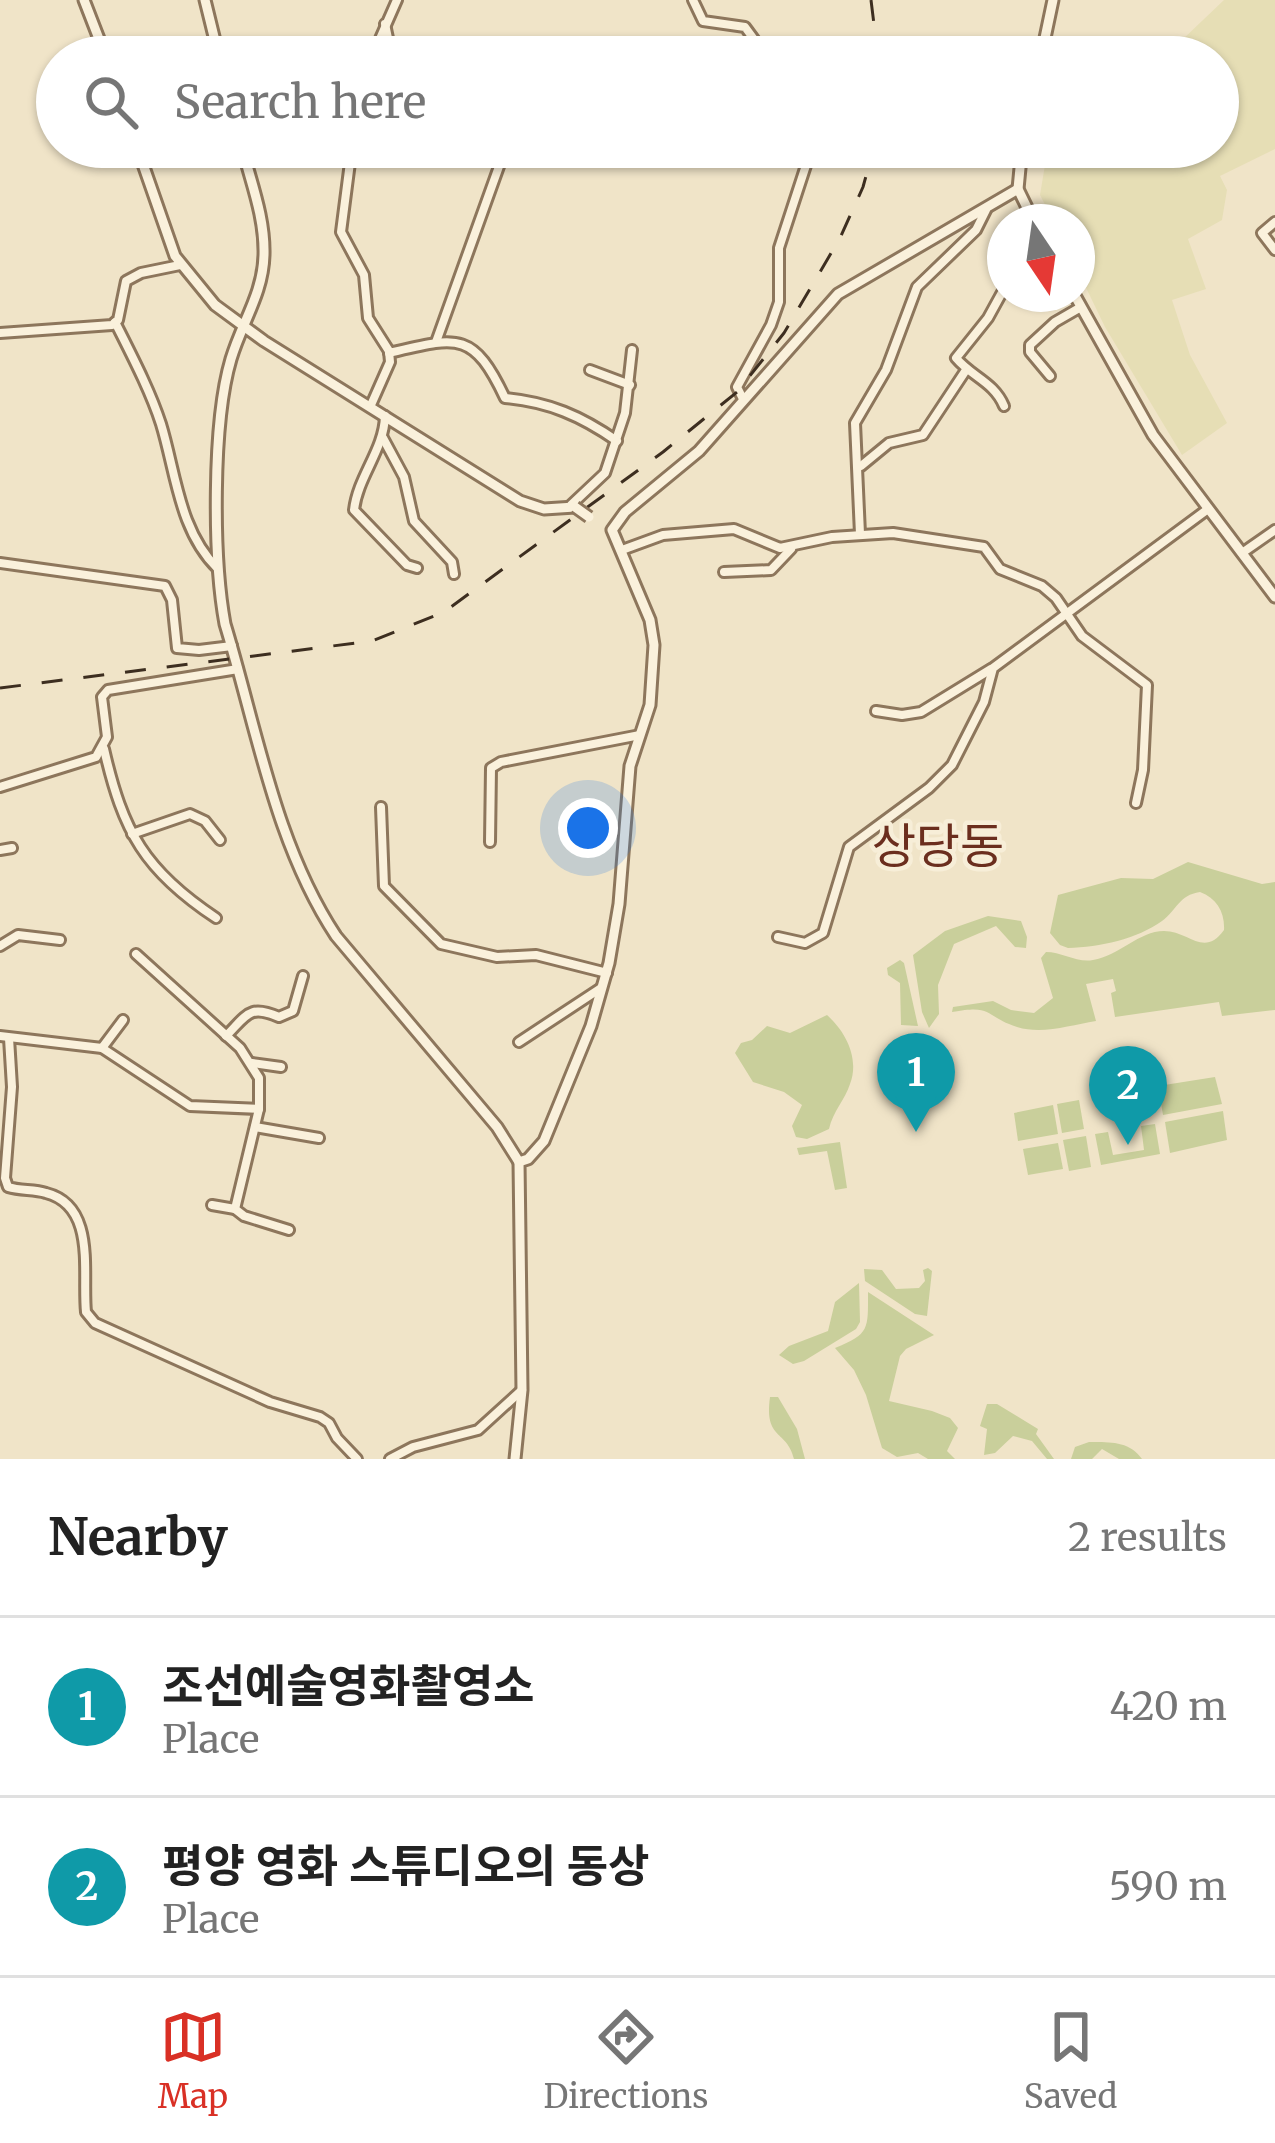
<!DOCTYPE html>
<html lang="en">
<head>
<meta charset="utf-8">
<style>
  :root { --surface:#fff; --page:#f2f2f2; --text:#222; --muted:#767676; --line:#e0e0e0; --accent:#d93025 }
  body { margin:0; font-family:Merriweather,"Noto Sans KR",serif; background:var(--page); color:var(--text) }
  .compass { position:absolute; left:987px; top:204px; width:108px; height:108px; border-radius:50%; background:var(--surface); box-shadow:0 3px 9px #0004; rotate:167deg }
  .you { position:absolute; left:588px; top:828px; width:42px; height:42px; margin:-30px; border:9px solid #fff; border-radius:50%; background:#1a73e8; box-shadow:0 0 0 18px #1a73e833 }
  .badge { display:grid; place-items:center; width:78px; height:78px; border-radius:50%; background:var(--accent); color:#fff; font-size:39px; font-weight:700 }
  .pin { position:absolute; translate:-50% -99px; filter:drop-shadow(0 3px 6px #0008) }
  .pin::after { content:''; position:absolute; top:63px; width:42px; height:36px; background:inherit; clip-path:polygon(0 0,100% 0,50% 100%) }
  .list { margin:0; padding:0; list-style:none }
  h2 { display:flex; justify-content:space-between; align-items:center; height:156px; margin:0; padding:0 48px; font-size:51px }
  h2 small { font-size:39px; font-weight:400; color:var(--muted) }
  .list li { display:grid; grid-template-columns:78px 1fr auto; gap:36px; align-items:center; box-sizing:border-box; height:180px; padding:0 48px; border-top:3px solid var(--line) }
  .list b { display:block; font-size:45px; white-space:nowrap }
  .list p { margin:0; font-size:39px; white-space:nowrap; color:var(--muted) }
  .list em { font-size:39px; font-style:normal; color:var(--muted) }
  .icon { flex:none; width:66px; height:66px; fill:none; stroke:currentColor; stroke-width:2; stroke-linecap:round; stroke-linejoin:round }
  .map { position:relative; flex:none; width:1275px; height:1459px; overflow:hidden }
  .search { position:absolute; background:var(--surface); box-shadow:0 3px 9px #0004; left:36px; right:36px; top:36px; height:132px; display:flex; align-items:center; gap:30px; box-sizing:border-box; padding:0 42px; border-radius:66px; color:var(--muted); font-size:45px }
  .sheet { height:516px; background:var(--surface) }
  nav { display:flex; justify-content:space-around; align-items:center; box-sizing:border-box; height:168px; border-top:3px solid var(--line); background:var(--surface); font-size:33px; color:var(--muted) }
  nav a { display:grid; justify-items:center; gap:6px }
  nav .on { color:var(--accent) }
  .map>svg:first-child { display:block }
</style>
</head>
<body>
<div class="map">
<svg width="1275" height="1459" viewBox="0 0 1275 1459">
  <rect width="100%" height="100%" fill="#f0e4c8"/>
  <path fill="#e6deb5" d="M 1224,0 L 1275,0 L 1275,149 L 1220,176 L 1227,190 L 1222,220 L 1188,239 L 1206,289 L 1172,300 L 1190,355 L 1227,423 L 1182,455 L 1105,327 L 1077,269 L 1077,222 L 1054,222 L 1040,195 L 1048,147 L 1218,147 L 1218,57 L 1142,57 L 1182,40 Z"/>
  <g fill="#c9cf9b">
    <path d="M 1188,862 L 1262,884 L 1275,882 L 1275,1010 L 1222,1016 L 1219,1002 L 1115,1017 L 1111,993 L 1116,991 L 1113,979 L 1086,984 L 1096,1021 C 1070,1025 1043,1035 1017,1027 C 983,1016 995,1004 952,1012 L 953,1007 L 993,1001 L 1011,1010 L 1034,1013 L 1053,998 L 1041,958 L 1046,952 C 1062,952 1077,963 1093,960 C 1119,956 1139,931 1164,931 C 1189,931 1204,958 1224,930 C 1225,913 1217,898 1200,892 C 1179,895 1177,910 1162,921 C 1137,939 1100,947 1068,948 L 1060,945 L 1050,933 L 1058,895 L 1121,878 L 1153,879 Z"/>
    <path d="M 988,916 L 1021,921 L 1027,937 L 1026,948 L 1015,947 L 996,926 L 954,944 L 938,985 L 939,1014 L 929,1028 L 922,1012 L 913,955 L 945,931 Z"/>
    <path d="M 900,960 L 904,963 L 918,1026 L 901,1025 L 900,983 L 888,975 L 887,968 Z"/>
    <path d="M 827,1015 C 845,1031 860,1058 850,1084 C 845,1100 833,1111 829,1129 L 807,1139 L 796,1137 L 792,1126 L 802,1105 L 784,1092 L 753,1082 L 735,1053 L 741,1043 L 752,1040 L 767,1026 L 790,1033 Z"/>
    <path d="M 1215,1077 L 1222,1104 L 1163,1115 L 1158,1086 Z"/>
    <path d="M 1079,1100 L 1084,1129 L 1062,1133 L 1057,1104 Z"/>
    <path d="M 1053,1105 L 1058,1134 L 1018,1141 L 1014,1113 Z"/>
    <path d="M 1223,1111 L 1227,1140 L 1170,1153 L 1165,1122 Z"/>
    <path d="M 1155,1124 L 1160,1154 L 1101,1165 L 1095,1134 L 1108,1132 L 1113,1155 L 1144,1150 L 1141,1126 Z"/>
    <path d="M 1086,1136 L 1091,1167 L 1069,1171 L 1063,1140 Z"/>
    <path d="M 840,1142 L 847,1188 L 835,1190 L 827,1151 L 799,1155 L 797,1148 Z"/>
    <path d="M 1058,1143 L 1063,1169 L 1028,1175 L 1023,1149 Z"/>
    <path d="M 928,1268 L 932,1271 L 927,1316 L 915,1314 L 865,1281 L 864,1269 L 882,1270 L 896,1289 L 919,1288 L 925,1281 L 923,1270 Z"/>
    <path d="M 859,1283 L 860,1322 L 856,1329 L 804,1361 L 793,1364 L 779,1355 L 789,1346 L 828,1331 L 835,1302 Z"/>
    <path d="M 868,1292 L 934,1335 L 906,1349 L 900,1356 L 889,1401 L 932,1411 L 950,1418 L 958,1428 L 947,1451 L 955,1459 L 928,1459 L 918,1453 L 897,1457 L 882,1448 L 866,1395 L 854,1370 L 835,1348 C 870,1334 868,1329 868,1292 Z"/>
    <path d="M 770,1397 L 778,1397 L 797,1429 L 805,1459 L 794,1459 C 787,1429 764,1441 770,1397 Z"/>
    <path d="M 987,1404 L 997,1404 L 1038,1429 L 1036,1434 L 1054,1459 L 1047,1459 L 1032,1441 L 1013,1436 L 995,1453 L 984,1455 L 987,1429 L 980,1426 Z"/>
    <path d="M 1089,1442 C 1109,1442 1130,1441 1142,1459 L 1119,1459 L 1102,1449 L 1092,1459 L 1071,1459 L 1075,1447 Z"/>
  </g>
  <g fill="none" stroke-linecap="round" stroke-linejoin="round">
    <g stroke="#8d765c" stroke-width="14">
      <g id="minor">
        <path d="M 693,0 L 703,21 L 745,27 L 767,57"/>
        <path d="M 385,24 L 392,57"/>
        <path d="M 372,57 L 397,0"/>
        <path d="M 634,57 L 640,56"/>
        <path d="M 352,147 L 341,232 L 364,275 L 368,318 L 389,351 L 390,362 L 371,405"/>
        <path d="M 1275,222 L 1262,233 L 1275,250"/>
        <path d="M 115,322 C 131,354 150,390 161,424 C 176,473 179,531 218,569"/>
        <path d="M 0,333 L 112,325 L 118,320 L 126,281 L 141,273 L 180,265"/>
        <path d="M 436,342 L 506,147"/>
        <path d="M 389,353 C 457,337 473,330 505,398 C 549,402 581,416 617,441"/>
        <path d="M 590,370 L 630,385"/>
        <path d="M 1050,376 L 1030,352 L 1030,345 L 1055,322 L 1081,307"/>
        <path d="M 743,399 L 737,387 L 771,325 L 779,302 L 779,248 L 812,147"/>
        <path d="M 1004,406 C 994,382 972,377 956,358 L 988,318 L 1005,287"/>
        <path d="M 385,416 C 384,450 358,476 354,510 L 407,565 L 417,568"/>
        <path d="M 383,438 L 404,477 L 414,521 L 452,562 L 454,574"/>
        <path d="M 861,466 L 889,443 L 923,435 L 966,370"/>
        <path d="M 571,505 L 605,473 L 625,413 L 632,350"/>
        <path d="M 860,534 L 855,423 L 886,370 L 917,287 L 976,230 L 986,210"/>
        <path d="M 622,550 L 663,535 L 734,529 L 780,548 L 832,537 L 893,533 L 984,547 L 1000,569 L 1042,586 L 1056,598 L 1082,636 L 1147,685 L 1143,770 L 1136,803"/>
        <path d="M 1242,553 L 1275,530"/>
        <path d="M 0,563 L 165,586 L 172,600 L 177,648 L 199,650 L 232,646"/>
        <path d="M 724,572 L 771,570 L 791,549"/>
        <path d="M 876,711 L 902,715 L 921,712 L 991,669"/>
        <path d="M 104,749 C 123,832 145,871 216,918"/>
        <path d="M 0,787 L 96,757 L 107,737 L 102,697 L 108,690 L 238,669"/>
        <path d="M 381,807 L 384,886 L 441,944 L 497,957 L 536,955 L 607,973"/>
        <path d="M 132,834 L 190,814 L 205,821 L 220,840"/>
        <path d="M 490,842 L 491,768 L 501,762 L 640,735"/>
        <path d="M 0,850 L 12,848"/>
        <path d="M 778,937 L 805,943 L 823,933 L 849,847 L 929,788 L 952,765 L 984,702 L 993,668 L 1208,509"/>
        <path d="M 0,946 L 18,935 L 60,940"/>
        <path d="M 136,954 L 240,1048 L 259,1078 L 259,1109 L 235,1209 L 244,1216 L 289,1230"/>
        <path d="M 0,1036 L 102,1048 L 190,1106 L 259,1109"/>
        <path d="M 226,1036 C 247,1015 249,1004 279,1017 L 293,1011 L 303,976"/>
        <path d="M 9,1038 L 12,1087 L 5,1178 L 8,1187 C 21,1191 34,1189 46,1193 C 97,1206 82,1273 86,1312 L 95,1323 L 270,1402 L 320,1417 L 329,1423 L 337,1438 L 357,1459"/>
        <path d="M 519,1042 L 601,988"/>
        <path d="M 102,1048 L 123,1020"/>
        <path d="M 252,1063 L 281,1067"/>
        <path d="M 255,1127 L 319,1138"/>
        <path d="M 212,1205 L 235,1209"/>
        <path d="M 390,1459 L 413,1447 L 478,1430 L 522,1390"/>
      </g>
    </g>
    <g stroke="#8d765c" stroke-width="15">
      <g id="tertiary">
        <path d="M 84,0 L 106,57"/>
        <path d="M 205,0 L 219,57"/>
        <path d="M 1041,57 L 1053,0"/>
        <path d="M 137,147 L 175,256 L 215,305 L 264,341 L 520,501 L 544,509 L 575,507"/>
        <path d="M 242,147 C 251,183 265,217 264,255 C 263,294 242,322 231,359 C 212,423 213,559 225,624 C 257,729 275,844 336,936 L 497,1127 L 519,1162"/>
        <path d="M 1022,147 L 1018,189 L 1034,222"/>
        <path d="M 1074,294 L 1153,435 L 1275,597"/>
        <path d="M 515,1459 L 522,1390 L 519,1162 L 528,1159 L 544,1141 L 591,1026 L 609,963 L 619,904 L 630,766 L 650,705 L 654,645 L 650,620 L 612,530 L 625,512 L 699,451 L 838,294 L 1018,189"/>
      </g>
    </g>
    <use href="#minor" stroke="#faf1dc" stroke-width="8"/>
    <use href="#tertiary" stroke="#faf1dc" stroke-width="9"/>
    <g stroke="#3d2e20" stroke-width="3" stroke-dasharray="21 21" stroke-linecap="butt">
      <path d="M 871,0 L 878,57"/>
      <path d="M 0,688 L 372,641 L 444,612 L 663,452 L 737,392 L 784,333 L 840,238 L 863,187 L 874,147"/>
    </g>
    <g stroke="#8d765c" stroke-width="15" stroke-linecap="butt">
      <path id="tertiary-bridge" d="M 575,507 L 589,517"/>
    </g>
    <use href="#tertiary-bridge" stroke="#faf1dc" stroke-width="9"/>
  </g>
  <g text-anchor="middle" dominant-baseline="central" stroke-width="9" stroke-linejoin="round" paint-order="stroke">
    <g font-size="48" fill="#6b2e1e" stroke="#f7eed8">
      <text x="938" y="846">상당동</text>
    </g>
  </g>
</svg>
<svg class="compass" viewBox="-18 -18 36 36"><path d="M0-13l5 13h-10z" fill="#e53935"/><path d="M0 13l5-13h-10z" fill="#767676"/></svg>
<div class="you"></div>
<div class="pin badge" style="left:916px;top:1132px;background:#0f9aa8">1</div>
<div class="pin badge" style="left:1128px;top:1145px;background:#0f9aa8">2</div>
<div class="search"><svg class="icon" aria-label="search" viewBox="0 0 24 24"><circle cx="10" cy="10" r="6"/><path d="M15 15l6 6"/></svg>Search here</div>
</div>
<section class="sheet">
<h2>Nearby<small>2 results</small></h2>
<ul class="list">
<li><span class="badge" style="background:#0f9aa8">1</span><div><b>조선예술영화촬영소</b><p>Place</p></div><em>420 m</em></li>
<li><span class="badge" style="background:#0f9aa8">2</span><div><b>평양 영화 스튜디오의 동상</b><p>Place</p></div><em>590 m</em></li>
</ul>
</section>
<nav>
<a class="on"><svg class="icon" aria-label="map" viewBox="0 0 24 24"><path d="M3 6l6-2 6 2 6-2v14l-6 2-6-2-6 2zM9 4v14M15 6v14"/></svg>Map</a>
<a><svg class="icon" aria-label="directions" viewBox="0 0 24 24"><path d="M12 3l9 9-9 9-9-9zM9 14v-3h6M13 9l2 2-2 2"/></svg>Directions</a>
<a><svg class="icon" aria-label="saved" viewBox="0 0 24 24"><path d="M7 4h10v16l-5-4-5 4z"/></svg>Saved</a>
</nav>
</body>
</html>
